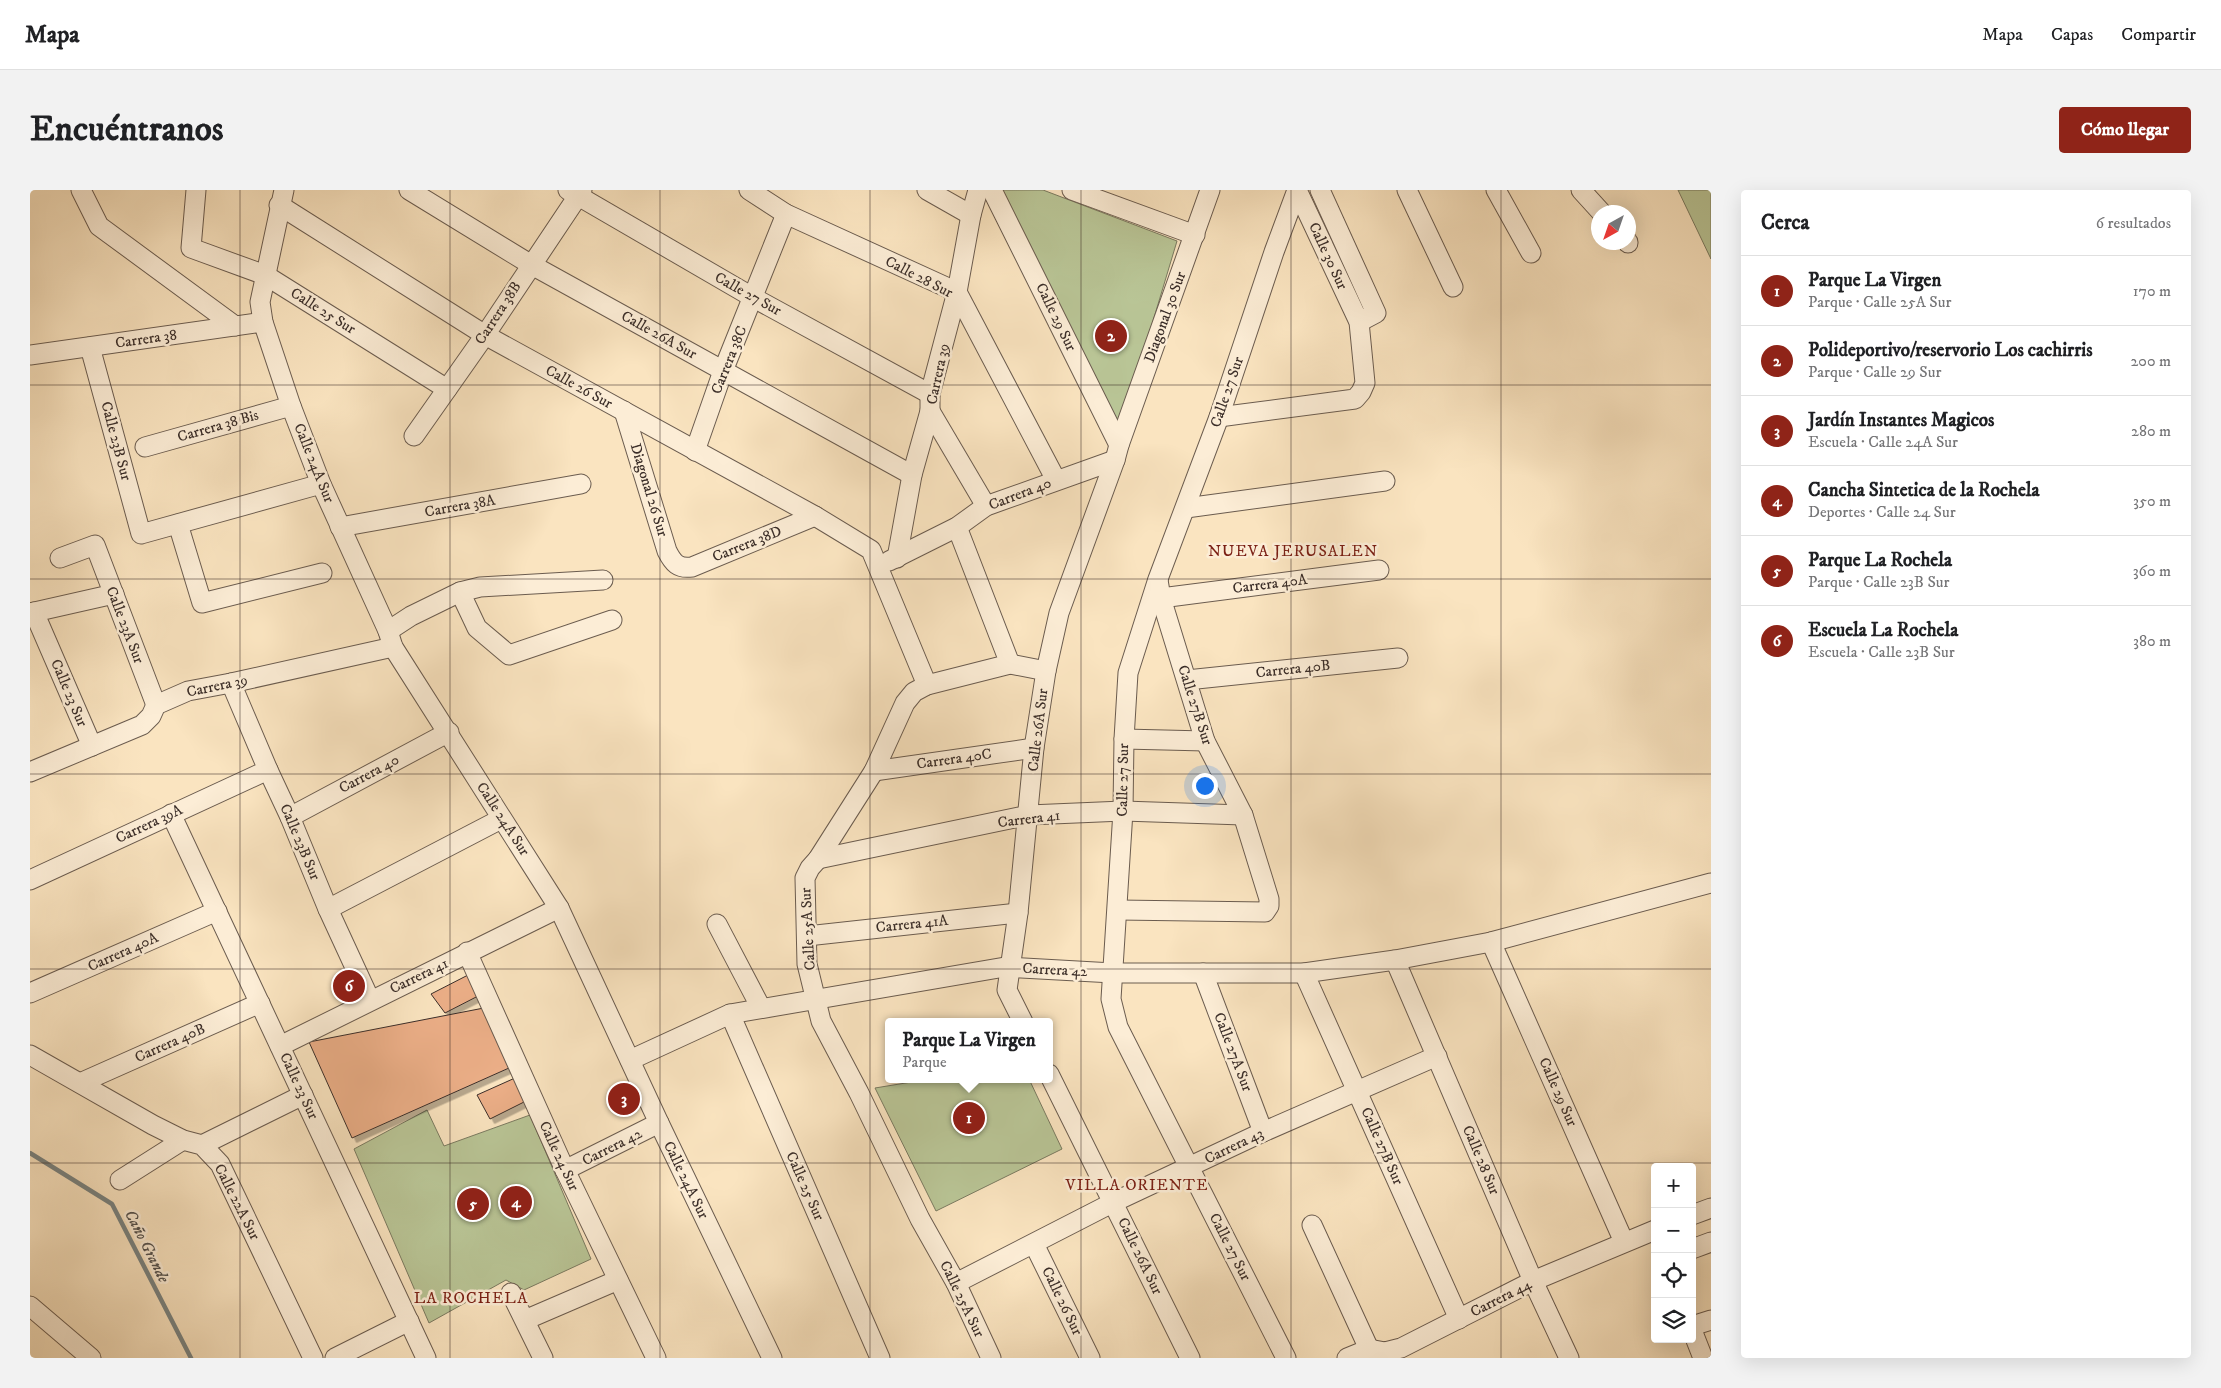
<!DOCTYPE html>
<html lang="es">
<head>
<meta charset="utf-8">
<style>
  :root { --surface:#fff; --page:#f2f2f2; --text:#202124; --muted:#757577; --line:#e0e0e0; --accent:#8f2418 }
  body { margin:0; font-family:"IM FELL DW Pica",serif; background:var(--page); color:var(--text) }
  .controls { position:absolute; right:15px; bottom:15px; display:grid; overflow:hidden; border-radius:5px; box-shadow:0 5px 20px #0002 }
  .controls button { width:45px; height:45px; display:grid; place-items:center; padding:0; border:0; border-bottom:1px solid var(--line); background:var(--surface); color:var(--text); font:25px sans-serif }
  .compass { position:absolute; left:1561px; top:15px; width:45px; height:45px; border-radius:50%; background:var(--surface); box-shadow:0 5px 20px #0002; rotate:220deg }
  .you { position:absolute; left:1174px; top:595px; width:18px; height:18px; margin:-12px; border:4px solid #fff; border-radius:50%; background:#1a73e8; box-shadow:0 0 0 8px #1a73e833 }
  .badge { display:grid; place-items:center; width:32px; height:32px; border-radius:50%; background:var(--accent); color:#fff; font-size:16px; font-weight:700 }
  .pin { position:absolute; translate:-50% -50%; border:2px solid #fff; box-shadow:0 1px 5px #0006 }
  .popup { position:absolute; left:855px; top:828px; width:168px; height:65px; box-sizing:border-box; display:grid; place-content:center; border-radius:5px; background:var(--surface); filter:drop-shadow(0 1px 4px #0005); font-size:16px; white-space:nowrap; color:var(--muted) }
  .popup b { font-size:19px; color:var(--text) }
  .popup::after { content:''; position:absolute; left:50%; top:100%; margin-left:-10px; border:10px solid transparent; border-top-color:var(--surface) }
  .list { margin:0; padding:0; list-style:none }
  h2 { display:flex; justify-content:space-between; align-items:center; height:65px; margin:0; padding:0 20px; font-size:21px }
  h2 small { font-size:16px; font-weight:400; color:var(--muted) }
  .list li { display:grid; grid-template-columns:32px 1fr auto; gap:15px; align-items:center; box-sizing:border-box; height:70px; padding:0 20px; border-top:1px solid var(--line) }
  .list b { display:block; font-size:19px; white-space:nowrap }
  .list p { margin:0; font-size:16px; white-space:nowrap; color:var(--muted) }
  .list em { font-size:16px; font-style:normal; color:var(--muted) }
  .icon { flex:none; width:28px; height:28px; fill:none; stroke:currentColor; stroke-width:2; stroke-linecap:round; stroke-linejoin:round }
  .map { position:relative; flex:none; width:1681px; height:1168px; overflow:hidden; border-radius:5px }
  header { display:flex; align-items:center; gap:30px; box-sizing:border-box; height:70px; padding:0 25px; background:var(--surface); border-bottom:1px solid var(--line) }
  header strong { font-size:24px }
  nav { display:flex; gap:28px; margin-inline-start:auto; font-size:18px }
  .intro { display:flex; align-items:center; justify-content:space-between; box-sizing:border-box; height:120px; padding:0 30px }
  h1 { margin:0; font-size:35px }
  .button { padding:12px 22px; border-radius:5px; background:var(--accent); color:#fff; font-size:18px; font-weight:700 }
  main { display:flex; gap:30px; padding:0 30px }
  aside { flex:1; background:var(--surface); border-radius:5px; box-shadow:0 5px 20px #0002 }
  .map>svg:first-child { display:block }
</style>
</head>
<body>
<header>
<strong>Mapa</strong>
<nav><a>Mapa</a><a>Capas</a><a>Compartir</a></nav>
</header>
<div class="intro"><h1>Encuéntranos</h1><a class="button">Cómo llegar</a></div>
<main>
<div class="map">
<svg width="1681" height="1168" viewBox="0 0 1681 1168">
  <defs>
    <filter id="shadow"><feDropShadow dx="4.5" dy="4.5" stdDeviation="0" flood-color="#0004"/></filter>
  </defs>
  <rect width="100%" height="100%" fill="#fae4c0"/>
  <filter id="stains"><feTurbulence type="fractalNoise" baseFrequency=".004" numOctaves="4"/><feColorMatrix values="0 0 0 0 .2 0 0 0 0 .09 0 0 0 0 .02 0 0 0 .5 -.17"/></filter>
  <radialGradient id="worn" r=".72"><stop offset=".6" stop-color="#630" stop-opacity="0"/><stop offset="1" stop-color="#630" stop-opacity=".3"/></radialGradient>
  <g fill="#b9c596" stroke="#7a7a60">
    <path d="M 971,0 L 1013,0 L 1147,51 L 1090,241 Z"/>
    <path d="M 1648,0 L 1681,0 L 1681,69 Z"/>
    <path d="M 900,889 L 999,889 L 1032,959 L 906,1021 L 845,898 Z"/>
    <path d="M 397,920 L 414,956 L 500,925 L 561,1069 L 494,1100 L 476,1090 L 399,1133 L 324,959 Z"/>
  </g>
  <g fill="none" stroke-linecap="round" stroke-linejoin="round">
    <path stroke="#798381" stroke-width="4.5" d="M 0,963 L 82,1014 L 161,1168"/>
  </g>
  <g fill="#ebae87" stroke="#3b2e29" filter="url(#shadow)">
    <path d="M 440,784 L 450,805 L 415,823 L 401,804 Z"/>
    <path d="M 459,817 L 479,878 L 322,948 L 279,852 Z"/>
    <path d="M 485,888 L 496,911 L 460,929 L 447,905 Z"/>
  </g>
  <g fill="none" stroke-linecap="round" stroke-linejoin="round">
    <g stroke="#6b5c4f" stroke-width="21">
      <g id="minor">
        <path d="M 51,0 L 69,36 L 205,136"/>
        <path d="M 166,0 L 161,58 L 235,85 L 417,199"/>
        <path d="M 254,0 L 230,112 L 233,132 L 261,216 L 291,294 L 358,441 L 363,457 L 529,718 L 629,933 L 742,1168"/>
        <path d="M 379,0 L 500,74 L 882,285"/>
        <path d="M 538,0 L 724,108 L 900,204"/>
        <path d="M 719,0 L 756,24 L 927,102 L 1026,290"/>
        <path d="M 897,0 L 941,25"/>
        <path d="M 962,0 L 1089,255"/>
        <path d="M 1042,0 L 1165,45"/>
        <path d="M 1290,0 L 1346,123 L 1329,132"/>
        <path d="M 1377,0 L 1423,97"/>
        <path d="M 1466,0 L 1501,63"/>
        <path d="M 1551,0 L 1571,22"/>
        <path d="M 249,15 L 455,145 L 785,326 L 841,360 L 897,495"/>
        <path d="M 1598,52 L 1598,53"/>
        <path d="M 60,157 L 111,344 L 291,294"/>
        <path d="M 0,165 L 233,132"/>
        <path d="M 594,221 L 637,361 C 643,373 648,379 662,377 L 785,326"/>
        <path d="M 900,221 L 956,316"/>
        <path d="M 1189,227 L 1325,209 L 1331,202 L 1335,193 L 1329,132 L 1267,0"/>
        <path d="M 384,246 L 455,145 L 552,0"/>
        <path d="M 115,257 L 261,216"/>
        <path d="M 665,261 L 693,181 L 756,24"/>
        <path d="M 1156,318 L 1355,291"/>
        <path d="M 148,334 L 172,413 L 292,383"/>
        <path d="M 310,337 L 551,294"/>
        <path d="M 927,337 L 980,474"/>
        <path d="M 30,368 L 65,355 L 126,515"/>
        <path d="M 867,368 L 882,285 L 900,221 L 900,204 L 927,102 L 941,25 L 948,0"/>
        <path d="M 859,371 L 927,337 L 956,316 L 1085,270"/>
        <path d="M 430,402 L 447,438 L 479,465 L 582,430"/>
        <path d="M 1131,408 L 1349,380"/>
        <path d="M 4,422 L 62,556"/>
        <path d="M 0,423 L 84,404"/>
        <path d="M 358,441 L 381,426 L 430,402 L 450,397 L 573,390"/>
        <path d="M 1157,490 L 1368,468"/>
        <path d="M 201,493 L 238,580 L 260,627 L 298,719 L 340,810"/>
        <path d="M 1094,549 L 1175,551"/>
        <path d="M 844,581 L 1004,558"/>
        <path d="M 0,582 L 112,535 L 121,526 L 126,515 L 158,501 L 201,493 L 363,457"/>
        <path d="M 141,624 L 396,1168"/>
        <path d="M 260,627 L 419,542"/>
        <path d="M 788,669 L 999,625 L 1093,621 L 1213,625"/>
        <path d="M 0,690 L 238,580"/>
        <path d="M 298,719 L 471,629"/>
        <path d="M 1088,720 L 1235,722 L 1239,716 L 1239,709 L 1213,625 L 1175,551 L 1131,408 L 1128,390"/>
        <path d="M 687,734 L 731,818"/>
        <path d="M 777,746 L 988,723"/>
        <path d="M 1461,752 L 1594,1052"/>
        <path d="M 437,762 L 535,980 L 626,1168"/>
        <path d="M 1365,770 L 1503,1091 L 1539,1168"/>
        <path d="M 1173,783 L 1233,942"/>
        <path d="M 1274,783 L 1429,1129"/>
        <path d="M 0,803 L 187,721"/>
        <path d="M 700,824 L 850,1168"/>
        <path d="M 993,832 L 977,800 L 988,723 L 1004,558 L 1016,481 L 1029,423 L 1085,270 L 1089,255 L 1180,0"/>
        <path d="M 250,856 L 529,718"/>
        <path d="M 0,865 L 123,935 L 153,950 L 172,955 L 190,974 L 283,1168"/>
        <path d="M 600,870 L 700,824 L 975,777 L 1083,783 L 1274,783 L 1365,770 L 1461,752 L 1681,693"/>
        <path d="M 1019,884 L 1160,1168"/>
        <path d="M 50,893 L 230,813"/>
        <path d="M 172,955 L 273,905"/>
        <path d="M 535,980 L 629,933"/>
        <path d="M 90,990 L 153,950"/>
        <path d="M 1662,1025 L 1681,1018"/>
        <path d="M 1282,1035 L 1339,1159"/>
        <path d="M 1004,1054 L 1060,1168"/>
        <path d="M 1662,1059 L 1681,1052"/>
        <path d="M 926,1093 L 1084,1012 L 1233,942 L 1407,866"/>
        <path d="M 481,1103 L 513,1168"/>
        <path d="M 0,1116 L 61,1168"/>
        <path d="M 495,1130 L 588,1090"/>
        <path d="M 1662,1136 L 1681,1130"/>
        <path d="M 1662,1140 L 1673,1168"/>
        <path d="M 305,1168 L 379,1131"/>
        <path d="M 961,1168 L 926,1093 L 890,1029 L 829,903 L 791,831 L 777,774 L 775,688 L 780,678 L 788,669 L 844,581 L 875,513 L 884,502 L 897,495 L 980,474 L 1016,481"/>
        <path d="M 1256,1168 L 1088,837 L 1081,809 L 1093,621 L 1094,549 L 1098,483 L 1128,389 L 1189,227 L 1244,62 L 1267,0"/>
        <path d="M 1317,1168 L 1339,1159 L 1355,1162 L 1371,1158 L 1503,1091 L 1625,1040"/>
      </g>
    </g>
    <use href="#minor" stroke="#fcedd6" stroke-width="19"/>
  </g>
  <path fill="none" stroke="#3b2e29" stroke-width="1" stroke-opacity="0.55" d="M 210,0 L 210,1168M 420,0 L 420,1168M 630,0 L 630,1168M 840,0 L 840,1168M 1051,0 L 1051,1168M 1261,0 L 1261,1168M 1471,0 L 1471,1168M 0,195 L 1681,195M 0,389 L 1681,389M 0,584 L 1681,584M 0,779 L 1681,779M 0,973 L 1681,973"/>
  <g text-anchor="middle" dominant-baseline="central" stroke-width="5" stroke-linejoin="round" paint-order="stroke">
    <g font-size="15" fill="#3b2e29" stroke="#fcedd6">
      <text transform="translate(1298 66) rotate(65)">Calle 30 Sur</text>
      <text transform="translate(889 87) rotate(27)">Calle 28 Sur</text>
      <text transform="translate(718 104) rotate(29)">Calle 27 Sur</text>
      <text transform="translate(293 121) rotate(32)">Calle 25 Sur</text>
      <text transform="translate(468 123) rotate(-57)">Carrera 38B</text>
      <text transform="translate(1026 127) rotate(64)">Calle 29 Sur</text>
      <text transform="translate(1135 127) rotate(-70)">Diagonal 30 Sur</text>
      <text transform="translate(629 145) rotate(29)">Calle 26A Sur</text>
      <text transform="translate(116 149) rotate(-8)">Carrera 38</text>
      <text transform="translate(699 170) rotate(-68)">Carrera 38C</text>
      <text transform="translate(908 184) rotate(-78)">Carrera 39</text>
      <text transform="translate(549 197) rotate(29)">Calle 26 Sur</text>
      <text transform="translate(1197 202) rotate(-71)">Calle 27 Sur</text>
      <text transform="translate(188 236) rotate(-16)">Carrera 38 Bis</text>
      <text transform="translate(86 251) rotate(75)">Calle 23B Sur</text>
      <text transform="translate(284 273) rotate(68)">Calle 24A Sur</text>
      <text transform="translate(619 300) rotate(73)">Diagonal 26 Sur</text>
      <text transform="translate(990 304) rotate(-21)">Carrera 40</text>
      <text transform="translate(430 316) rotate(-10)">Carrera 38A</text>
      <text transform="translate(717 354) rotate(-22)">Carrera 38D</text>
      <text transform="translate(1240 394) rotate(-7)">Carrera 40A</text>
      <text transform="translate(95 435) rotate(69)">Calle 23A Sur</text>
      <text transform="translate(1263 479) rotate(-6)">Carrera 40B</text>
      <text transform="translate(187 496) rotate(-12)">Carrera 39</text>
      <text transform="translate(39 503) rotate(67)">Calle 23 Sur</text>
      <text transform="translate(1165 515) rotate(72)">Calle 27B Sur</text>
      <text transform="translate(1008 540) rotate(-83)">Calle 26A Sur</text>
      <text transform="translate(924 569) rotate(-8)">Carrera 40C</text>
      <text transform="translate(339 584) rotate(-28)">Carrera 40</text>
      <text transform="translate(1093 590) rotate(-89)">Calle 27 Sur</text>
      <text transform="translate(473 629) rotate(57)">Calle 24A Sur</text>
      <text transform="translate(999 629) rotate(-7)">Carrera 41</text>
      <text transform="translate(119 634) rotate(-25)">Carrera 39A</text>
      <text transform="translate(270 652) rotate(67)">Calle 23B Sur</text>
      <text transform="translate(882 734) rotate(-6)">Carrera 41A</text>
      <text transform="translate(778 739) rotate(-93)">Calle 25A Sur</text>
      <text transform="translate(93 762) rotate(-24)">Carrera 40A</text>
      <text transform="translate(1025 780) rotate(3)">Carrera 42</text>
      <text transform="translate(389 786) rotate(-26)">Carrera 41</text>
      <text transform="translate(140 853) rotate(-24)">Carrera 40B</text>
      <text transform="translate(1203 862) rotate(69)">Calle 27A Sur</text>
      <text transform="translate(269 896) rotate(65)">Calle 23 Sur</text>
      <text transform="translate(1528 902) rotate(66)">Calle 29 Sur</text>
      <text transform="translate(1204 956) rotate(-26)">Carrera 43</text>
      <text transform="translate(1352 956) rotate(66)">Calle 27B Sur</text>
      <text transform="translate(582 957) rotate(-27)">Carrera 42</text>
      <text transform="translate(529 966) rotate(65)">Calle 24 Sur</text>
      <text transform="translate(1451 970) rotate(67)">Calle 28 Sur</text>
      <text transform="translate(656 990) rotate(64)">Calle 24A Sur</text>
      <text transform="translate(775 996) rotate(66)">Calle 25 Sur</text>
      <text transform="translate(207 1012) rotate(63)">Calle 22A Sur</text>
      <text transform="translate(1200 1057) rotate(63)">Calle 27 Sur</text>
      <text transform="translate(1110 1066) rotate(64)">Calle 26A Sur</text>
      <text transform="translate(1471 1108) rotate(-27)">Carrera 44</text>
      <text transform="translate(932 1109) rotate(64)">Calle 25A Sur</text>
      <text transform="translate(1032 1111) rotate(64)">Calle 26 Sur</text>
    </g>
    <g font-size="16" letter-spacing="1" fill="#7a1f14" stroke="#fcedd6">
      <text x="1263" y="361">NUEVA JERUSALEN</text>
      <text x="1107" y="995">VILLA ORIENTE</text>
      <text x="441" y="1108">LA ROCHELA</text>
    </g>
    <g font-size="16" font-style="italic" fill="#55524e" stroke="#fcedd6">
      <text transform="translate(117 1056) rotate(63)">Caño Grande</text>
    </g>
  </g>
  <rect width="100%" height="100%" filter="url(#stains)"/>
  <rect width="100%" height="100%" fill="url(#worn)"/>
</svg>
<div class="controls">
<button>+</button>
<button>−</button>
<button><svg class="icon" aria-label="locate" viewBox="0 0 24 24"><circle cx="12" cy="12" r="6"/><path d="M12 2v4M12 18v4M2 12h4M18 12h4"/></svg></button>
<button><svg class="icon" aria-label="layers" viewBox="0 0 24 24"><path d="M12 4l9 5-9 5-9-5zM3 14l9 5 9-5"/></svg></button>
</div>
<svg class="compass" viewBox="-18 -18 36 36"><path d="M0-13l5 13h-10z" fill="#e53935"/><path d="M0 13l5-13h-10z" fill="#757577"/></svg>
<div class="you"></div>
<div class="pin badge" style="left:939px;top:928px">1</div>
<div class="popup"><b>Parque La Virgen</b>Parque</div>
<div class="pin badge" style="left:1081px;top:146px">2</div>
<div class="pin badge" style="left:594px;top:909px">3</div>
<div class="pin badge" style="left:486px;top:1012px">4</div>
<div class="pin badge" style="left:443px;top:1014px">5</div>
<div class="pin badge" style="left:319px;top:796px">6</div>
</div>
<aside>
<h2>Cerca<small>6 resultados</small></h2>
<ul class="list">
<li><span class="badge">1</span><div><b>Parque La Virgen</b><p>Parque · Calle 25A Sur</p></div><em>170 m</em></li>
<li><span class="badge">2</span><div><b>Polideportivo/reservorio Los cachirris</b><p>Parque · Calle 29 Sur</p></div><em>200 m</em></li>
<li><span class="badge">3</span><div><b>Jardín Instantes Magicos</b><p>Escuela · Calle 24A Sur</p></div><em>280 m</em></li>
<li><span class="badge">4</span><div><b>Cancha Sintetica de la Rochela</b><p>Deportes · Calle 24 Sur</p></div><em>350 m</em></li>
<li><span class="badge">5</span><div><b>Parque La Rochela</b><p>Parque · Calle 23B Sur</p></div><em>360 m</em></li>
<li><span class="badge">6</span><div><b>Escuela La Rochela</b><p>Escuela · Calle 23B Sur</p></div><em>380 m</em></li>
</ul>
</aside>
</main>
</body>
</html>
